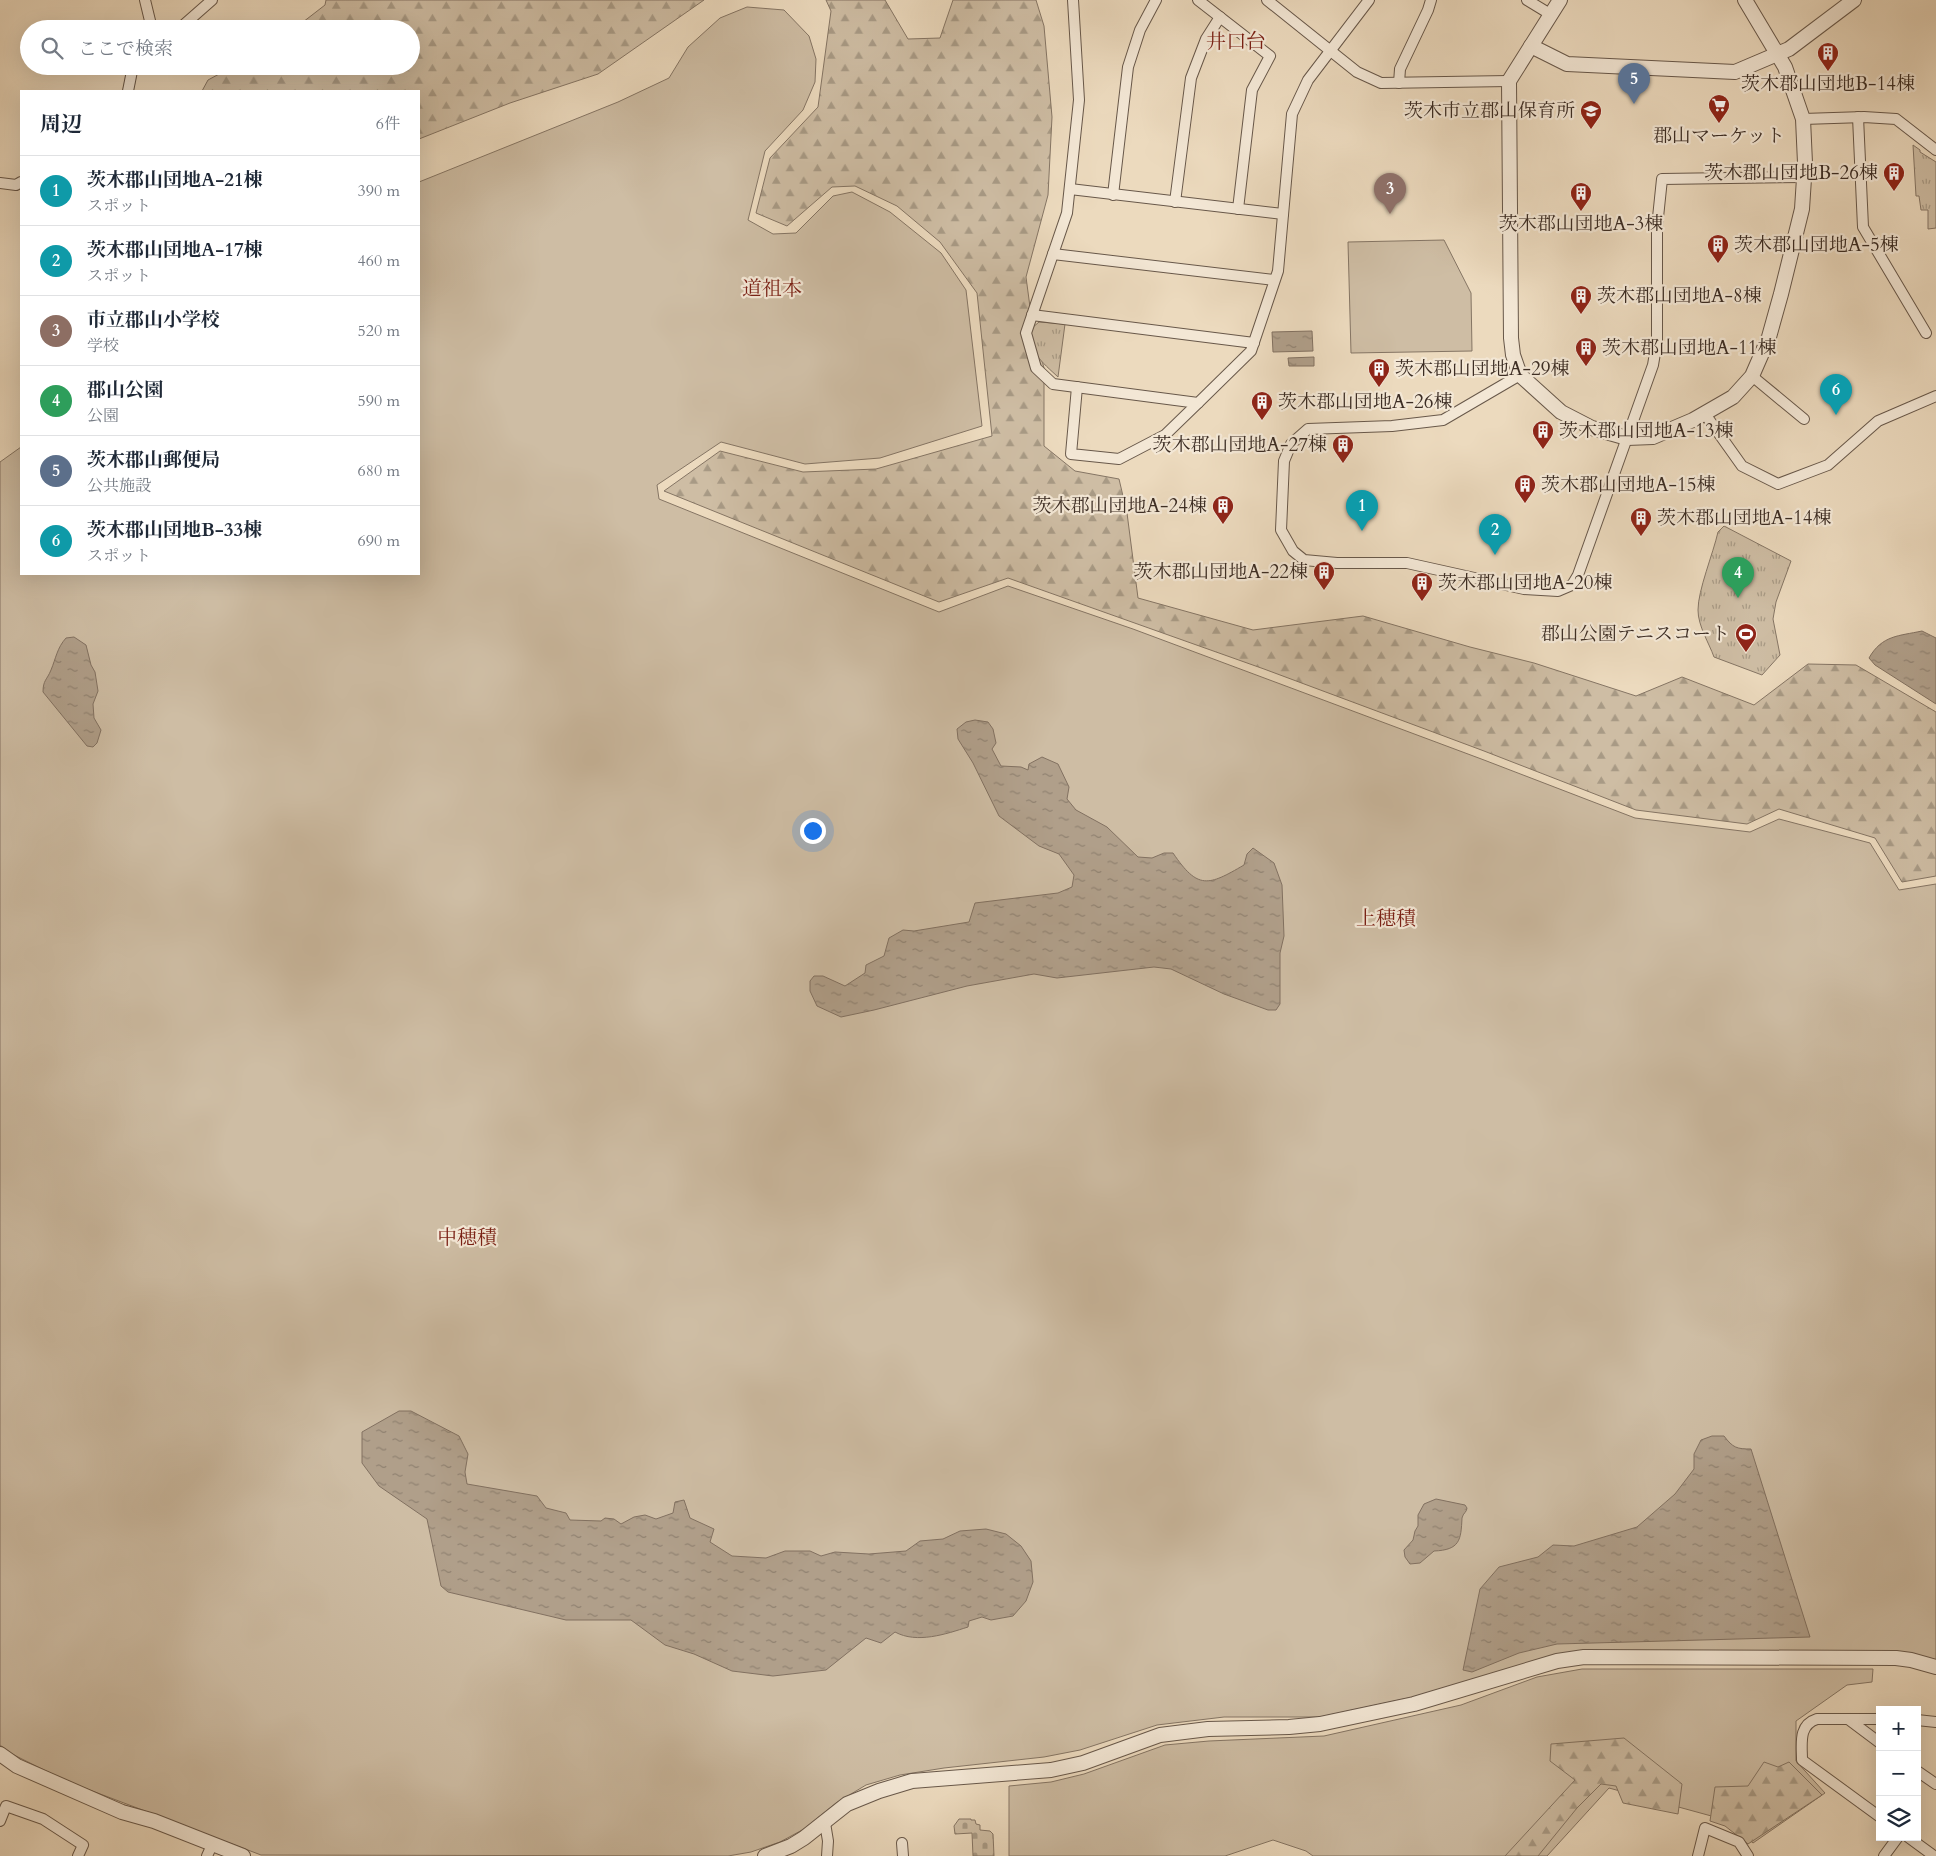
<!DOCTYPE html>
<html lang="ja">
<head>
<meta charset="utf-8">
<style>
  :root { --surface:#fff; --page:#f2f2f3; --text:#1f2937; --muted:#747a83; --line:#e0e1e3; --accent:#b45309 }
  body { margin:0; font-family:Cardo,"Noto Serif JP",serif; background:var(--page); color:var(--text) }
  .controls { position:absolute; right:15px; bottom:15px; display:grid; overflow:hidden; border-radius:0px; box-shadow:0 5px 20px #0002 }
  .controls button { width:45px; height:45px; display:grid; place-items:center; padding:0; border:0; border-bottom:1px solid var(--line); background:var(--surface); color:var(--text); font:25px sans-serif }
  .you { position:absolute; left:812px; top:830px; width:18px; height:18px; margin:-12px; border:4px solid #fff; border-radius:50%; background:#1a73e8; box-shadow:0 0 0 8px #1a73e833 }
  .badge { display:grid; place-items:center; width:32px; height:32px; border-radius:50%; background:var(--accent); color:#fff; font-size:16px; font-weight:700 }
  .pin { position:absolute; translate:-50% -41px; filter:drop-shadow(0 1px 2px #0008) }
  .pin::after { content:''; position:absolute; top:26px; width:18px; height:15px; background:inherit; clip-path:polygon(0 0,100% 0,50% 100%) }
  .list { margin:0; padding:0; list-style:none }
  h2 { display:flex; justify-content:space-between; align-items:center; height:65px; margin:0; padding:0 20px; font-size:21px }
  h2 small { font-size:16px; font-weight:400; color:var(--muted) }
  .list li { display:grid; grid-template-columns:32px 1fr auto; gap:15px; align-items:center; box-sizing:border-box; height:70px; padding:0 20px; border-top:1px solid var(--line) }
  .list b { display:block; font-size:19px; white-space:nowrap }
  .list p { margin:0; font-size:16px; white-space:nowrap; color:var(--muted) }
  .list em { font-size:16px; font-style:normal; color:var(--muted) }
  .icon { flex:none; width:28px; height:28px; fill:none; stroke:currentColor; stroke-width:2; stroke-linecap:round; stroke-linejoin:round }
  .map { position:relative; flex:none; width:1936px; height:1856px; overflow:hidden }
  .search { position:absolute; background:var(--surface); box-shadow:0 5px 20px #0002; left:20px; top:20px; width:400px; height:55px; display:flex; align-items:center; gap:12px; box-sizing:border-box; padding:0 18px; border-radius:28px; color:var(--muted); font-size:19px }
  .panel { position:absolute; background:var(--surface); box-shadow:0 5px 20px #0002; left:20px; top:90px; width:400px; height:485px; border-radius:0px }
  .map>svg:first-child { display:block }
</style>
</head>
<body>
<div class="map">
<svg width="1936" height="1856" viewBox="0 0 1936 1856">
  <defs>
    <pattern id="forest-firs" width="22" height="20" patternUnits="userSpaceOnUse" patternTransform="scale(1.25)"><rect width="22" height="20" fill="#cebda4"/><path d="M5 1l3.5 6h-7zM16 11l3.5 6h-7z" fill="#a89a85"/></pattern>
    <pattern id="cemetery-stones" width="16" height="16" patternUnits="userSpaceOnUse" patternTransform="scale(1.25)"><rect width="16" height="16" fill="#cebda4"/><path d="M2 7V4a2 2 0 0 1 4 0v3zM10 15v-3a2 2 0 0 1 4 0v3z" fill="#a89a85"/></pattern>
    <pattern id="park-tufts" width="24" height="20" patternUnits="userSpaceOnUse" patternTransform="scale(1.25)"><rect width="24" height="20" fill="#cebda4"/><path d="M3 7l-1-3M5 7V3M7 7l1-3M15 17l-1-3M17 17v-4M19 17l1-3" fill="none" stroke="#a89a85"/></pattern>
    <pattern id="water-ripples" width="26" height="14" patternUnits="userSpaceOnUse" patternTransform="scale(1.25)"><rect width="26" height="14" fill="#b09f8a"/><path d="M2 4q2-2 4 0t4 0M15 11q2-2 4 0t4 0" fill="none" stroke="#908271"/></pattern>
  </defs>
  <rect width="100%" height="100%" fill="#ecdabe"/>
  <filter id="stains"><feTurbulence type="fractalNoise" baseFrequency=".004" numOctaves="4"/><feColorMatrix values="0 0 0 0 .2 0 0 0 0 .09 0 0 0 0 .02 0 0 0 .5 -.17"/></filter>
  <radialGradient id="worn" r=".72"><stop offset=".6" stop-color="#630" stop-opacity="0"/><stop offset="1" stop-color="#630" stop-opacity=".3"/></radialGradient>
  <g fill="#cebda4" stroke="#857564">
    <path d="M 747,7 L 784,10 L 809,36 L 816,59 L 815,82 L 803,110 L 765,151 L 748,220 L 773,234 L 796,233 L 833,196 L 852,192 L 890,212 L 941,253 L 966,290 L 982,426 L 880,458 L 805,464 L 721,442 L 657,485 L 659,499 L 939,612 L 1008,586 L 1133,629 L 1484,760 L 1635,818 L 1750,832 L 1779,819 L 1870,843 L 1899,890 L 1936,884 L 1936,1660 L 1560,1654 L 1413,1697 L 1320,1717 L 1224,1717 L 1157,1725 L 1080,1750 L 1044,1757 L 944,1768 L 900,1775 L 866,1785 L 836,1803 L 804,1829 L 780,1842 L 751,1852 L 728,1856 L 261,1855 L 66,1781 L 10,1753 L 0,1745 L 0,462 L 21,447 L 21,574 L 419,574 L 419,182 L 618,102 L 669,78 L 688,47 L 720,18 Z"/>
    <path d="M 1444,240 L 1471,293 L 1472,351 L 1351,353 L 1348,242 Z"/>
    <path d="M 1582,1669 L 1873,1669 L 1872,1682 L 1847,1685 L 1796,1721 L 1796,1761 L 1825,1793 L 1753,1843 L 1726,1820 L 1609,1788 L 1547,1856 L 1313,1856 L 1306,1851 L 1273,1840 L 1225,1856 L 1009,1856 L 1009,1786 L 1051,1782 L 1084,1774 L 1165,1745 L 1209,1741 L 1324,1736 L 1461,1705 L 1537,1677 Z"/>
  </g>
  <g fill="url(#forest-firs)" stroke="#857564">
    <path d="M 326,0 L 704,0 L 598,74 L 510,103 L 419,139 L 419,91 L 202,91 L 208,80 L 234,66 L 411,66 L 411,29 L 294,29 L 325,5 Z"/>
    <path d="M 826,0 L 885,0 L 908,39 L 940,38 L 953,0 L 1036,0 L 1044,26 L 1052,117 L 1048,195 L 1026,277 L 1032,322 L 1044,368 L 1044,446 L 1075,471 L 1119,479 L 1127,513 L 1138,598 L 1253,630 L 1363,616 L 1470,647 L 1534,663 L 1636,696 L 1682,677 L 1754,705 L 1808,664 L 1856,665 L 1936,712 L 1936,876 L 1902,882 L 1875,838 L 1779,809 L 1747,824 L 1636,810 L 1484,751 L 1264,669 L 1008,578 L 939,602 L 664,491 L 720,451 L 803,472 L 876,469 L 992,436 L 977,293 L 940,242 L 897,206 L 855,186 L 832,187 L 787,226 L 756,213 L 770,158 L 818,107 L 831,11 Z"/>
    <path d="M 1624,1738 L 1682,1784 L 1678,1814 L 1623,1803 L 1616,1786 L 1601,1784 L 1577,1808 L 1538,1856 L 1505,1856 L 1575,1780 L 1550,1761 L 1551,1744 Z"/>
    <path d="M 1764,1762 L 1778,1767 L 1789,1762 L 1822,1795 L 1748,1844 L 1725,1826 L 1710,1821 L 1715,1787 L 1748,1786 Z"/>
  </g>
  <path fill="url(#cemetery-stones)" stroke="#857564" d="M 959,1819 L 971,1819 L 971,1820 L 975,1820 L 976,1824 L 980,1825 L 980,1830 L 990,1831 L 993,1834 L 994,1856 L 973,1856 L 972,1833 L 955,1834 L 954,1826 Z"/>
  <g fill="url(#park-tufts)" stroke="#857564">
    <path d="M 1913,145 L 1920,150 L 1920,152 L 1936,162 L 1936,228 L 1928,229 L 1928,210 L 1921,210 L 1919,196 L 1916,196 Z"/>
    <path d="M 1039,322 L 1065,324 L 1058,377 C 1042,362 1027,351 1032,328 Z"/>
    <path d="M 1724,526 L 1791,561 L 1776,602 L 1773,619 L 1780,655 L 1762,675 L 1714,657 C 1709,643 1698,626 1698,610 C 1698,590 1713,554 1718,532 Z"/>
  </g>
  <g fill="url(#water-ripples)" stroke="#827161">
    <path d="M 1312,331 L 1313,351 L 1273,352 L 1272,332 Z"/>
    <path d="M 1314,357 L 1314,366 L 1289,366 L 1288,358 Z"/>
    <path d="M 1922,631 L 1936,638 L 1936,704 L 1875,665 L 1869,658 C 1882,635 1899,636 1922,631 Z"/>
    <path d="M 74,637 L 86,645 L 91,665 L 95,672 L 98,691 L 93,704 L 94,718 L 101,730 L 97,743 L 93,747 L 87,746 L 43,692 C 43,680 47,680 51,670 C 56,658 57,648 66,638 Z"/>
    <path d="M 975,720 L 988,722 L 993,729 L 996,743 L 992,749 L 1001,766 L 1021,767 L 1028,770 L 1029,764 L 1042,757 L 1058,764 L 1069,787 L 1067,799 L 1076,810 L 1107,827 L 1138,857 L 1152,858 L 1164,853 L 1173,853 C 1198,890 1208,886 1244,865 L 1247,854 L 1253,848 L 1274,863 L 1282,885 L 1284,936 L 1280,953 L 1280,1004 L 1276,1010 L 1268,1010 L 1224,994 L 1171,969 L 1154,967 L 1057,978 L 1034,974 L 967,986 L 874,1010 L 841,1017 L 817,1006 L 810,991 L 810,981 L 814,976 L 823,976 L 845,986 L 865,973 L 866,965 L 884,956 L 889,938 L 903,930 L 914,931 L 969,922 L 975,903 L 1058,893 L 1072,887 L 1074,875 L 1059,854 L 1039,846 L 999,816 L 973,763 L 958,739 L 957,729 L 966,722 Z"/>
    <path d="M 399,1411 L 411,1411 L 459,1436 L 468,1454 L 465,1472 L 467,1484 L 537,1496 L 546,1508 L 566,1513 L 570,1520 L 601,1521 L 605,1518 L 614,1519 L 621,1524 L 634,1517 L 645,1515 L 656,1519 L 673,1513 L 675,1502 L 684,1500 L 690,1518 L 714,1529 L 710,1542 L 732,1556 L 766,1558 L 785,1551 L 810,1551 L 821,1556 L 835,1552 L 869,1554 L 906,1551 L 920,1541 L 943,1539 L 960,1531 L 986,1529 L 1006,1534 L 1021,1546 L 1031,1561 L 1033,1582 L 1026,1601 L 1013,1616 L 991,1620 L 982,1617 L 969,1621 L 968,1627 C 946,1634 917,1644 895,1632 L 881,1643 L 866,1638 L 826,1670 L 773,1676 L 732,1671 L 694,1654 L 665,1645 L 631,1620 L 566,1620 L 448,1592 L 441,1586 L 427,1519 L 379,1486 L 362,1463 L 362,1432 Z"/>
    <path d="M 1712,1436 L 1724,1436 C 1733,1448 1737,1449 1751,1449 L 1810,1637 L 1557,1644 L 1519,1653 L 1472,1672 L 1463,1670 L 1480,1589 L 1499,1567 L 1538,1557 L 1553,1545 L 1574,1546 L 1637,1527 L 1675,1494 L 1694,1469 L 1694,1454 L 1701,1440 Z"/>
    <path d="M 1436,1499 L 1465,1505 L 1467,1508 C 1467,1512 1463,1513 1462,1518 C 1461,1540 1460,1550 1434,1551 L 1420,1563 L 1410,1564 L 1405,1557 L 1404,1550 L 1413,1540 L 1415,1531 L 1418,1526 L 1418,1515 L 1424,1504 Z"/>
  </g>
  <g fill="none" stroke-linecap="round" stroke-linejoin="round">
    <g stroke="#68584a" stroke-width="12">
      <g id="minor">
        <path d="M 145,0 L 152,29"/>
        <path d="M 1073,0 L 1079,100 L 1067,213 L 1026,333 L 1036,368 L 1053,384 L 1198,403 L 1251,351 L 1278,271 L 1292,114 L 1308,80 L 1369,0"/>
        <path d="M 1198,0 L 1270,56 L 1252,90 L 1238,209"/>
        <path d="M 1267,0 L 1357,72 L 1381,83 L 1509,81"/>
        <path d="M 1527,0 L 1550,14"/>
        <path d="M 179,29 L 212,0"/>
        <path d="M 1399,83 L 1400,69 L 1428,10 L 1431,0"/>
        <path d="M 128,91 L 133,66"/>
        <path d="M 1858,117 L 1863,227 L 1926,333"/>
        <path d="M 1803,119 L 1864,117 L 1896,119 L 1936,150"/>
        <path d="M 0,183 L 16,185 L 21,182"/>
        <path d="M 1070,189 L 1283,214"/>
        <path d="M 1113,195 L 1128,67 L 1140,30 L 1156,0"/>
        <path d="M 1175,202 L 1191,78 L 1206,39 L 1220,17"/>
        <path d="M 1053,254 L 1274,280"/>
        <path d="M 1032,315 L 1254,343"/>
        <path d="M 1520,375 L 1443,420 L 1392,426 L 1308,429 L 1291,444 L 1284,461 L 1281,530 L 1293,551 L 1304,560 L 1337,563 L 1407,563 L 1524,589 L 1558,591 L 1572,585 L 1578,575 L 1653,365 L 1657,341 L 1657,227 L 1662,179 L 1804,177"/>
        <path d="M 1752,376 L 1804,419"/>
        <path d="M 1077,387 L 1071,454 L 1119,459 L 1165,435 L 1198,403"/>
        <path d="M 1705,414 L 1742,466 L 1778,484 L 1828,465 L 1878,421 L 1936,396"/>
        <path d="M 1848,1719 L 1880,1743"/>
        <path d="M 1880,1719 L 1817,1719 C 1798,1725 1802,1744 1802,1760 L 1880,1817"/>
        <path d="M 1917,1720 L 1936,1722"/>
        <path d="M 1917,1771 L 1936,1784"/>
        <path d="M 0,1821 L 6,1806 L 43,1819 L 83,1845 L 78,1856"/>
        <path d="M 825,1823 L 828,1841 L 827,1856"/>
        <path d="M 1908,1837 L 1934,1856"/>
        <path d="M 902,1843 L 903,1856"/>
        <path d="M 207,1856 L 212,1845"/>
        <path d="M 1698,1856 L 1705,1828 L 1739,1842 L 1748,1856"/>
        <path d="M 1884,1856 L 1898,1837"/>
      </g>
    </g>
    <g stroke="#68584a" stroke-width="16">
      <g id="tertiary">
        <path d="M 1560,0 L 1509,81 L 1511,338 L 1513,355 L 1520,375 L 1561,412 L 1592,428 L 1627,438 L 1653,437 L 1693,420 L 1733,397 L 1752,376 L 1769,337 L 1781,294 L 1802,209 L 1805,163 L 1803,119 L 1785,67 L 1745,0"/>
        <path d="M 1531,46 L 1567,64 L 1735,72 L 1789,49 L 1854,0"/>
        <path d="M 0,1754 L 17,1766 L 122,1812 L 154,1821 L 243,1856"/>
        <path d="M 765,1856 L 791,1846 L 804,1838 L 847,1804 L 879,1791 L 912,1781 L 1051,1770 L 1083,1763 L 1160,1735 L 1208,1729 L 1289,1727 L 1320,1724 L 1414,1704 L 1557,1661 L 1584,1657 L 1896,1658 L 1911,1660 L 1936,1667"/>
      </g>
    </g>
    <use href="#minor" stroke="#f3e7d5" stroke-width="10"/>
    <use href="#tertiary" stroke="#f3e7d5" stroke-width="14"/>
  </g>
  <defs>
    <g id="building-pin" transform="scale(1.125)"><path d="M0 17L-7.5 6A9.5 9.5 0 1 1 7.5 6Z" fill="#8f2418" stroke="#f3e7d5"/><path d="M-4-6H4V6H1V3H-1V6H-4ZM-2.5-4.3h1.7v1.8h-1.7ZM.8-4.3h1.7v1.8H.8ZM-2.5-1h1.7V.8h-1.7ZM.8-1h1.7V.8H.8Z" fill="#fff"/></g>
    <g id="supermarket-pin" transform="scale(1.125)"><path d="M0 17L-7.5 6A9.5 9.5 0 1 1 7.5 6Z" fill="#8f2418" stroke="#f3e7d5"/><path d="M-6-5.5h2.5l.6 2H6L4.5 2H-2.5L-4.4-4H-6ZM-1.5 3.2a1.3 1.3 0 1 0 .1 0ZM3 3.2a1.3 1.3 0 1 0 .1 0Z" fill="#fff"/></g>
    <g id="school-pin" transform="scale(1.125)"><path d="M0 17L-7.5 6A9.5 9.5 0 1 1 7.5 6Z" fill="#8f2418" stroke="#f3e7d5"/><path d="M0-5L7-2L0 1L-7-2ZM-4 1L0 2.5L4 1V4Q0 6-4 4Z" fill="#fff"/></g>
    <g id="stadium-pin" transform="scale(1.125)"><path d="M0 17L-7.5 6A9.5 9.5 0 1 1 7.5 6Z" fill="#8f2418" stroke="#f3e7d5"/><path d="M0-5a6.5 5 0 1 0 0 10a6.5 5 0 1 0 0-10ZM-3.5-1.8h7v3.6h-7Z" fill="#fff"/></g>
  </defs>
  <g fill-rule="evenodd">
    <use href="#building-pin" x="1828" y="53"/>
    <use href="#supermarket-pin" x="1719" y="105"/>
    <use href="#school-pin" x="1591" y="111"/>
    <use href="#building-pin" x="1894" y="173"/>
    <use href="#building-pin" x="1581" y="193"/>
    <use href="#building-pin" x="1718" y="245"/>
    <use href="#building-pin" x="1581" y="296"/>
    <use href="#building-pin" x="1586" y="348"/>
    <use href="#building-pin" x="1379" y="369"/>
    <use href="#building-pin" x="1262" y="402"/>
    <use href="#building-pin" x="1543" y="431"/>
    <use href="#building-pin" x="1343" y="445"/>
    <use href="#building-pin" x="1525" y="485"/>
    <use href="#building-pin" x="1223" y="506"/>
    <use href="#building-pin" x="1641" y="518"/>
    <use href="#building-pin" x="1324" y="572"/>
    <use href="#building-pin" x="1422" y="583"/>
    <use href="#stadium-pin" x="1746" y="634"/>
  </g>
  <g text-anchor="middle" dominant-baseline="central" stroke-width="4.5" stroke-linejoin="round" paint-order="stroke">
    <g font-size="19" fill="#3c2d24" stroke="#f3e7d5" text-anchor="start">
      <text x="1828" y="84" text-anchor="middle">茨木郡山団地B-14棟</text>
      <text x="1575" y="111" text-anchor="end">茨木市立郡山保育所</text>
      <text x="1719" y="136" text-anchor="middle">郡山マーケット</text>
      <text x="1878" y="173" text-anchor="end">茨木郡山団地B-26棟</text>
      <text x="1581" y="224" text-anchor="middle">茨木郡山団地A-3棟</text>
      <text x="1734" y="245">茨木郡山団地A-5棟</text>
      <text x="1597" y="296">茨木郡山団地A-8棟</text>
      <text x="1602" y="348">茨木郡山団地A-11棟</text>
      <text x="1395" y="369">茨木郡山団地A-29棟</text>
      <text x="1278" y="402">茨木郡山団地A-26棟</text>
      <text x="1559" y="431">茨木郡山団地A-13棟</text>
      <text x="1327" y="445" text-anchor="end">茨木郡山団地A-27棟</text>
      <text x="1541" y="485">茨木郡山団地A-15棟</text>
      <text x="1207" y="506" text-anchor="end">茨木郡山団地A-24棟</text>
      <text x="1657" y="518">茨木郡山団地A-14棟</text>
      <text x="1308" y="572" text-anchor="end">茨木郡山団地A-22棟</text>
      <text x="1438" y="583">茨木郡山団地A-20棟</text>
      <text x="1730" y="634" text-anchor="end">郡山公園テニスコート</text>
    </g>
    <g font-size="20" fill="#7a1f14" stroke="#f3e7d5">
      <text x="1236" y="41">井口台</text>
      <text x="772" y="288">道祖本</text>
      <text x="1386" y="918">上穂積</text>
      <text x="467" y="1237">中穂積</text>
    </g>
  </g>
  <rect width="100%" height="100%" filter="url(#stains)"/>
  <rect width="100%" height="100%" fill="url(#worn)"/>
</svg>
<div class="controls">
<button>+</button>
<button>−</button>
<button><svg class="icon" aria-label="layers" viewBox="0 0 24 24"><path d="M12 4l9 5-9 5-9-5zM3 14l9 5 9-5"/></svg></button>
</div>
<div class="you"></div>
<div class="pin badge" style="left:1362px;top:531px;background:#0f9aa8">1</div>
<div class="pin badge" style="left:1495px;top:555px;background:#0f9aa8">2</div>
<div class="pin badge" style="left:1390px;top:214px;background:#8d6e63">3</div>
<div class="pin badge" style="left:1738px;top:598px;background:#2e9e5b">4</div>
<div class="pin badge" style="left:1634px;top:104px;background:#5c6f8a">5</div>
<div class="pin badge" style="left:1836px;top:415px;background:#0f9aa8">6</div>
<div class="search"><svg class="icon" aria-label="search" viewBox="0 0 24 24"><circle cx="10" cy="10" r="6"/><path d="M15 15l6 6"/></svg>ここで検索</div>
<section class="panel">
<h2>周辺<small>6件</small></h2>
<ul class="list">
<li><span class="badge" style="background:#0f9aa8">1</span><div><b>茨木郡山団地A-21棟</b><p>スポット</p></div><em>390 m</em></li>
<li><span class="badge" style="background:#0f9aa8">2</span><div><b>茨木郡山団地A-17棟</b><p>スポット</p></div><em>460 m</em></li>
<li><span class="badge" style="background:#8d6e63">3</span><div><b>市立郡山小学校</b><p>学校</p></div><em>520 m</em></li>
<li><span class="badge" style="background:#2e9e5b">4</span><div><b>郡山公園</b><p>公園</p></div><em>590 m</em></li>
<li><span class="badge" style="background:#5c6f8a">5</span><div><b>茨木郡山郵便局</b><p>公共施設</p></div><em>680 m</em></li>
<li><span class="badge" style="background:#0f9aa8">6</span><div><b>茨木郡山団地B-33棟</b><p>スポット</p></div><em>690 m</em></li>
</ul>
</section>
</div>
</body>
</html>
